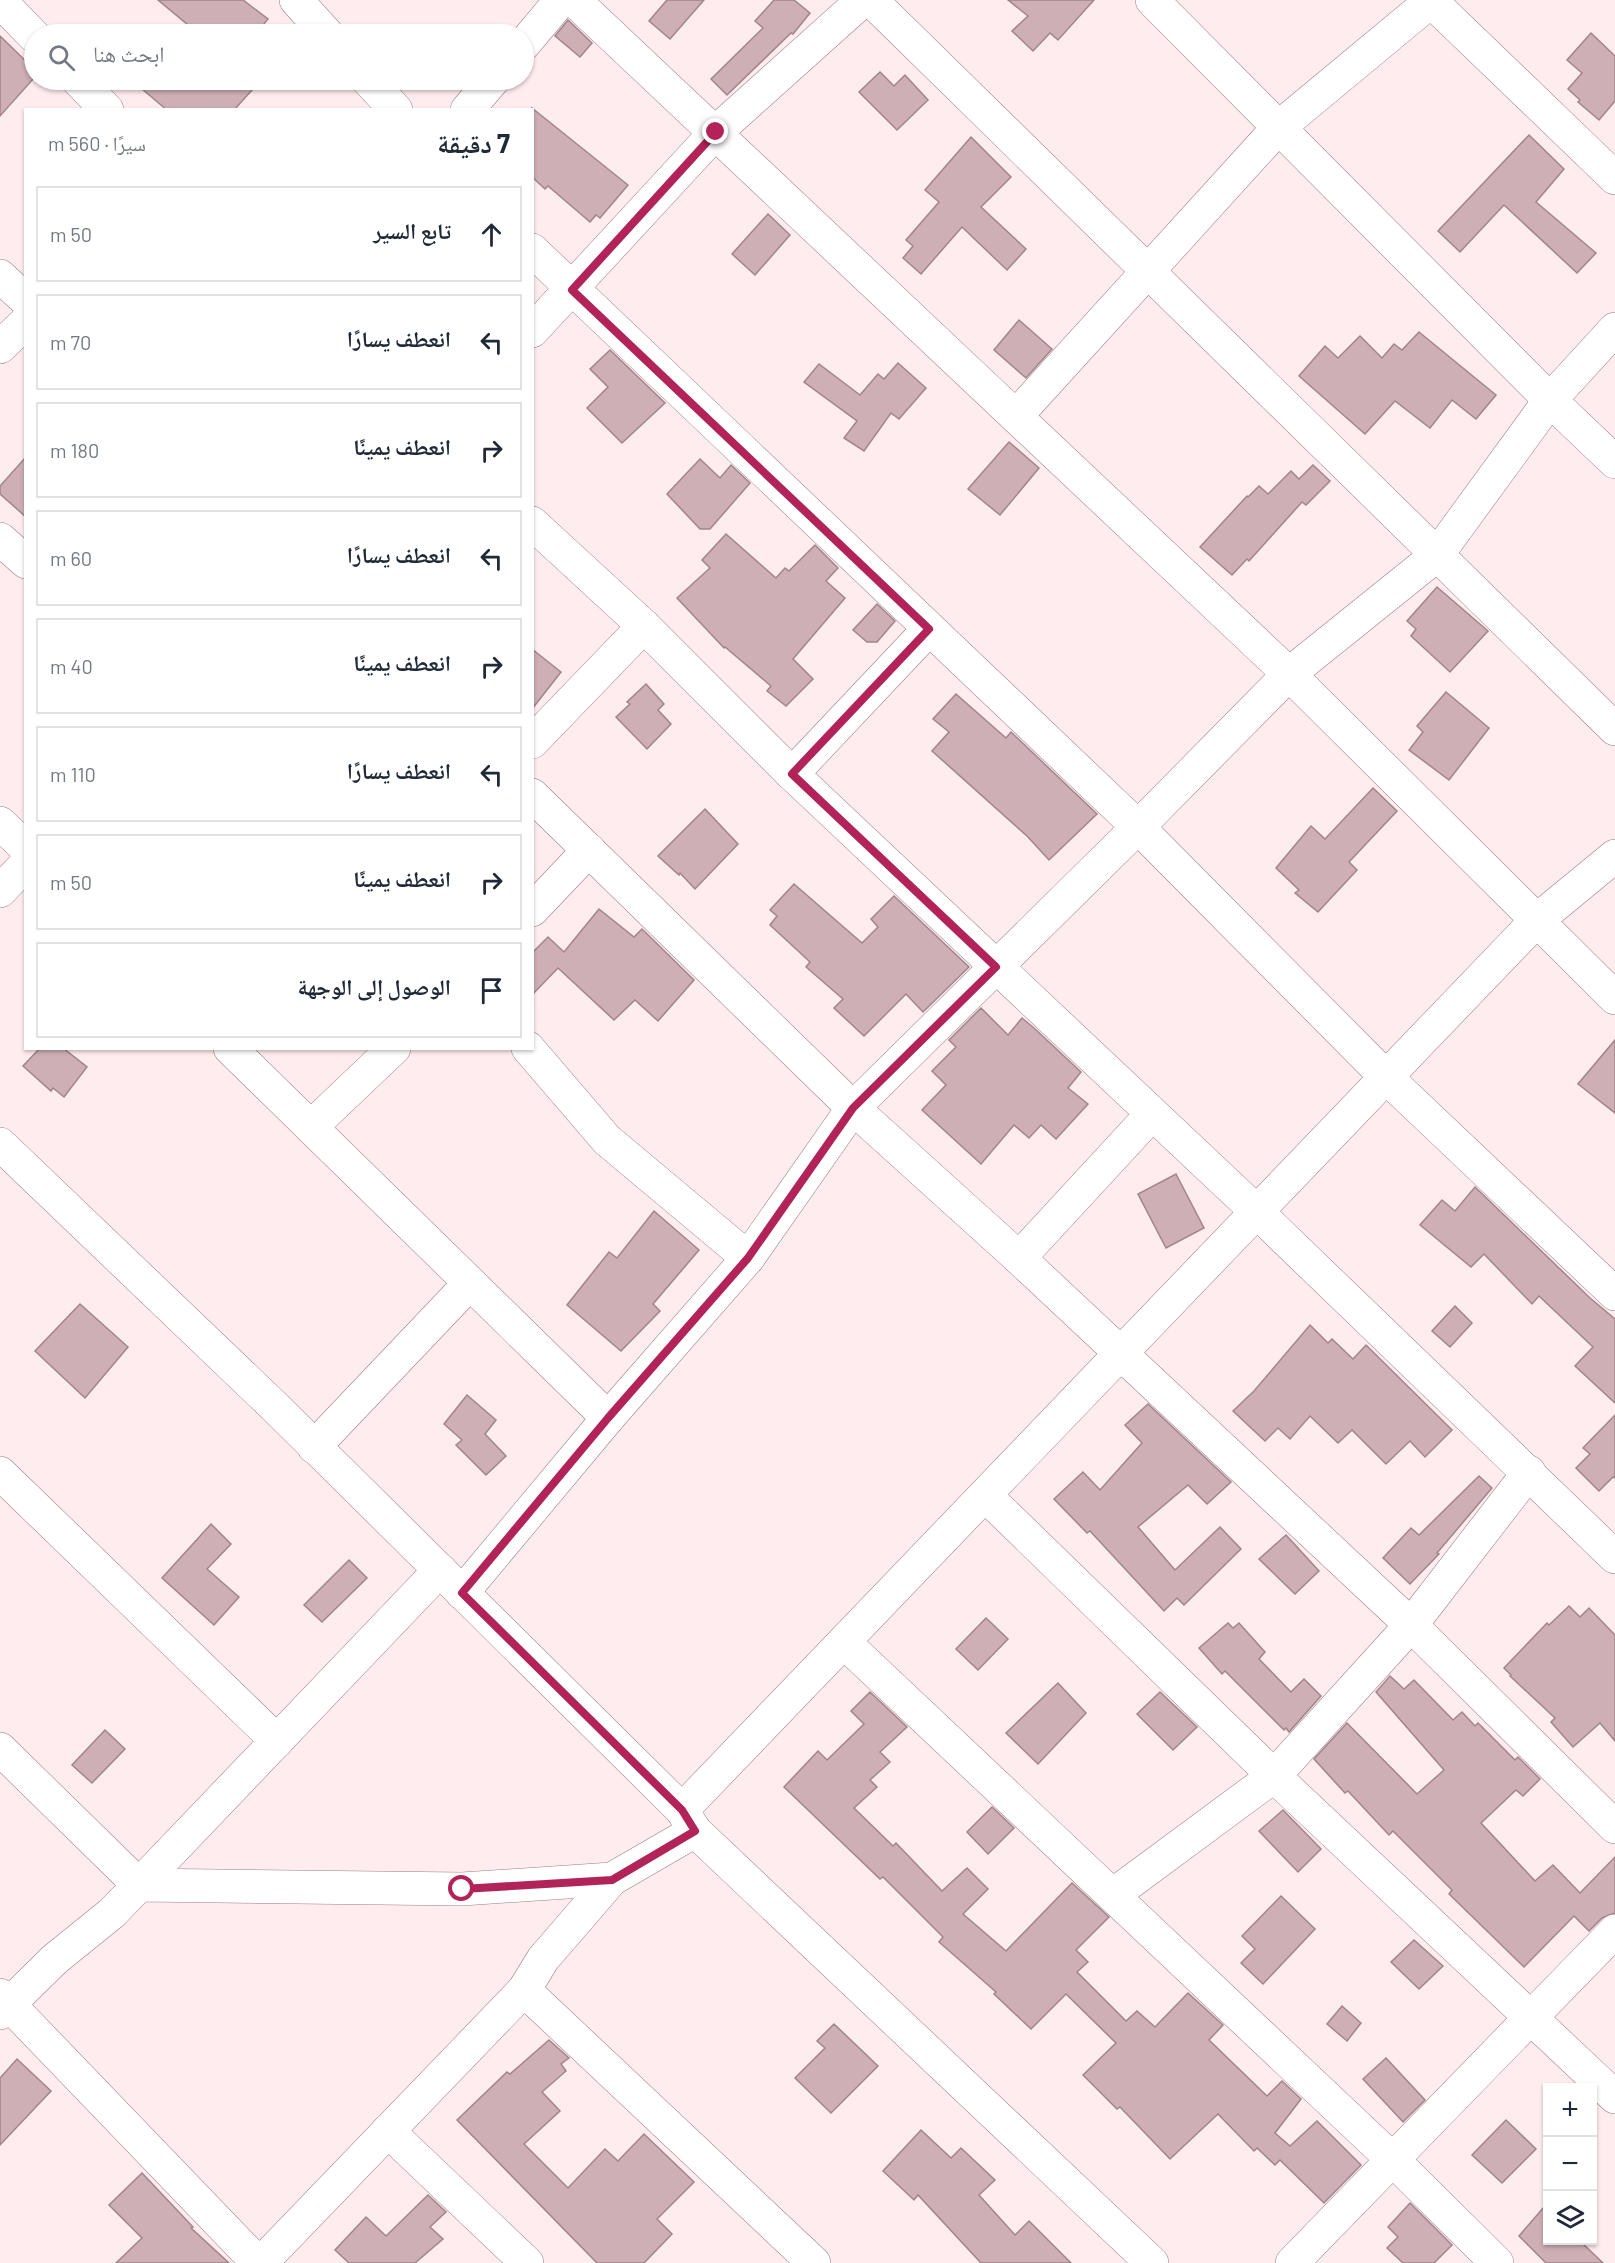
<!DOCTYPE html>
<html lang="ar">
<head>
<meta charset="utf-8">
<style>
  :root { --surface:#fff; --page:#f2f2f3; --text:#1f2937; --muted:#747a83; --line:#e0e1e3 }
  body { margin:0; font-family:Barlow,"Noto Naskh Arabic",sans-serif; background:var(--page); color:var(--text); direction:rtl }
  .controls { position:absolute; right:18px; bottom:18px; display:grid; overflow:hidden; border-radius:0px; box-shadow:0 2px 4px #0004 }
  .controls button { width:54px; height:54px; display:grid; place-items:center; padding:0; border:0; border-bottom:2px solid var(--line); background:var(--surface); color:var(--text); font:30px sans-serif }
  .stop { position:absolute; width:18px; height:18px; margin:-14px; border:4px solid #b12359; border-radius:50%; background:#fff }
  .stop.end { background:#b12359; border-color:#fff; box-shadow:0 2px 6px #0008 }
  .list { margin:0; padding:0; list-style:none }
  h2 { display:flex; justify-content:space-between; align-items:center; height:78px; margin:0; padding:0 24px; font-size:26px }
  h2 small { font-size:20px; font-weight:400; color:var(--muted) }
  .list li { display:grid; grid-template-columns:39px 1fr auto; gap:18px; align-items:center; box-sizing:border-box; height:96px; margin:0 12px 12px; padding:0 12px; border:2px solid var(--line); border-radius:0px }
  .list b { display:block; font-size:22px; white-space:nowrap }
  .list em { font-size:20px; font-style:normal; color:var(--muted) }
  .icon { flex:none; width:33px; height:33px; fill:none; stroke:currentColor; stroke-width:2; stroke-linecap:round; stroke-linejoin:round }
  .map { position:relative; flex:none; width:1615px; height:2263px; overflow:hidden; direction:ltr }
  .search { position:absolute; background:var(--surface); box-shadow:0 2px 4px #0004; left:24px; top:24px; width:510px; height:66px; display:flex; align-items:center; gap:15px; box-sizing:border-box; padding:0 21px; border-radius:33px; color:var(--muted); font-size:22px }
  .panel { position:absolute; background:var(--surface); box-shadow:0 2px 4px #0004; left:24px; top:108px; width:510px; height:942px; border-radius:0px; direction:rtl }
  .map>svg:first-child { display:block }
</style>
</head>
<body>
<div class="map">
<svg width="1615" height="2263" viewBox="0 0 1615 2263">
  <rect width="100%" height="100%" fill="#ffecef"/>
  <g fill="#cdafb5" stroke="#a1858b" stroke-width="1.5">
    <path d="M 158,0 L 243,0 L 268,19 L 256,34 L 189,34 L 194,30 Z"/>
    <path d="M 667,0 L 704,0 L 670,39 L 649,21 Z"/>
    <path d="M 774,0 L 794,0 L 810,13 L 793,34 L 791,33 L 727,95 L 711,79 L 763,28 L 755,21 Z"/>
    <path d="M 1008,0 L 1094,0 L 1058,40 L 1050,33 L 1033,51 L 1012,31 L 1028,16 Z"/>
    <path d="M 568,20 L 592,43 L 580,57 L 555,36 Z"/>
    <path d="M 1591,33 L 1615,56 L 1615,101 L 1599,120 L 1578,102 L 1580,100 L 1568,89 L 1582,73 L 1567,60 Z"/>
    <path d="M 0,36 L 34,69 L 34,78 L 0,116 Z"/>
    <path d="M 880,72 L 894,86 L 905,75 L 928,100 L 897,130 L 859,92 Z"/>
    <path d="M 150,80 L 261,80 L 234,110 L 167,110 L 142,89 Z"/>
    <path d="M 532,108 L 628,185 L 600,218 L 596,215 L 590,222 L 548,186 L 545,189 L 532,177 Z"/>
    <path d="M 1529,135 L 1564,169 L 1536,202 L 1596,253 L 1577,273 L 1504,205 L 1460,252 L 1438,231 Z"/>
    <path d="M 971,137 L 1011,177 L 981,207 L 1026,249 L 1007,270 L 962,227 L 921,274 L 903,258 L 913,246 L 906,240 L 939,202 L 925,190 Z"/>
    <path d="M 768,214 L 790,235 L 755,275 L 732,254 Z"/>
    <path d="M 1019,320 L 1052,349 L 1026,378 L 994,350 Z"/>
    <path d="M 1419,332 L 1496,395 L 1476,419 L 1452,400 L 1430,428 L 1395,401 L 1365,434 L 1299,376 L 1325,346 L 1338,358 L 1360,336 L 1382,358 L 1394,344 L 1402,350 Z"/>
    <path d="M 610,350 L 665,403 L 622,443 L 587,408 L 608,387 L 590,369 Z"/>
    <path d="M 898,363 L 926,388 L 899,419 L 891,413 L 864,451 L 844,438 L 857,421 L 804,382 L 819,364 L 860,395 L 878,374 L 884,379 Z"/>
    <path d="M 1009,442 L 1039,468 L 1000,515 L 968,489 Z"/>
    <path d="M 26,457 L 26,517 L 0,494 L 0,486 Z"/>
    <path d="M 700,459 L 720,478 L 731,465 L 750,483 L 710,529 L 700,529 L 667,494 Z"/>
    <path d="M 1313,465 L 1330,481 L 1306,505 L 1302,502 L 1249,561 L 1247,559 L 1232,575 L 1200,547 L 1247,496 L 1248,497 L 1259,486 L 1268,494 L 1291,471 L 1299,479 Z"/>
    <path d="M 726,534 L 776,578 L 785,568 L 789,571 L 815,545 L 838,568 L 826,581 L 845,598 L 793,659 L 813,679 L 786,706 L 767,691 L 771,686 L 725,647 L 724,648 L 677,598 L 710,568 L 702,560 Z"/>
    <path d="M 1437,587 L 1488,631 L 1450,672 L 1411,636 L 1416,629 L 1407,621 Z"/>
    <path d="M 877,604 L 895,621 L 877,642 L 867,642 L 853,630 Z"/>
    <path d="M 532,649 L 561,672 L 532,709 Z"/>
    <path d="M 646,684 L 664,704 L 658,710 L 671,724 L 647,749 L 616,717 L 630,704 L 627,702 Z"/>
    <path d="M 1446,692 L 1489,728 L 1449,780 L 1409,750 L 1423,732 L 1417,726 Z"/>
    <path d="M 956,694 L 1006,738 L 1011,732 L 1097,814 L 1049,860 L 1027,836 L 932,751 L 949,732 L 933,719 Z"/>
    <path d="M 1373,788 L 1397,811 L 1349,862 L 1357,870 L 1318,912 L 1295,893 L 1299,890 L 1276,868 L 1311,826 L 1325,839 Z"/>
    <path d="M 705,809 L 738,844 L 695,889 L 680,873 L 679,875 L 658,856 Z"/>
    <path d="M 794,884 L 862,943 L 878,927 L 871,919 L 894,896 L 969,967 L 923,1012 L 906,994 L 864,1036 L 834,1008 L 843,999 L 806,967 L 810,962 L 770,925 L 777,916 L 770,910 Z"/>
    <path d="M 599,909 L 634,937 L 642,929 L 694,980 L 658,1021 L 635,1000 L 614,1020 L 558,968 L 532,995 L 532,953 L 548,937 L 564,952 Z"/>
    <path d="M 981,1008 L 1008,1035 L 1022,1018 L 1034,1028 L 1081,1072 L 1068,1088 L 1088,1104 L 1056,1139 L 1041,1125 L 1029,1138 L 1014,1125 L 981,1164 L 922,1110 L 946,1085 L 932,1071 L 956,1047 L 949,1040 Z"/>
    <path d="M 1615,1040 L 1615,1113 L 1578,1084 Z"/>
    <path d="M 40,1048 L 63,1048 L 87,1067 L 64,1097 L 53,1088 L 51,1091 L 23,1066 Z"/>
    <path d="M 1176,1174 L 1204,1228 L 1166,1248 L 1138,1194 Z"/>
    <path d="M 1475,1187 L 1590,1298 L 1615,1319 L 1615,1403 L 1575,1366 L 1593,1347 L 1539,1296 L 1532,1304 L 1484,1254 L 1471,1267 L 1420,1225 L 1442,1200 L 1455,1211 Z"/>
    <path d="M 654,1211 L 699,1250 L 653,1304 L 660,1311 L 621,1351 L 567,1305 L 609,1252 L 617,1258 Z"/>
    <path d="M 80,1304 L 128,1347 L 85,1398 L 35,1351 Z"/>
    <path d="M 1455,1306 L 1472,1323 L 1450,1347 L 1432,1331 Z"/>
    <path d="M 1310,1325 L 1328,1343 L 1332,1339 L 1353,1359 L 1366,1345 L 1452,1430 L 1425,1457 L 1410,1441 L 1386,1464 L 1352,1430 L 1338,1443 L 1310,1416 L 1290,1439 L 1278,1428 L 1265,1441 L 1233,1411 L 1254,1391 Z"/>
    <path d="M 467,1395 L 496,1420 L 485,1434 L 506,1456 L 486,1475 L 456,1445 L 462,1440 L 444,1424 Z"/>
    <path d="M 1148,1404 L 1231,1482 L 1207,1504 L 1188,1485 L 1138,1527 L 1175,1570 L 1220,1527 L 1241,1549 L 1184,1605 L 1177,1598 L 1164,1611 L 1090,1531 L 1087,1533 L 1054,1499 L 1083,1472 L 1100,1490 L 1142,1443 L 1125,1425 Z"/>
    <path d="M 1615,1415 L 1615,1478 L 1613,1477 L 1599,1491 L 1576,1468 L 1590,1454 L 1583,1448 Z"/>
    <path d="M 1479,1476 L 1492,1488 L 1437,1553 L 1439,1554 L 1410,1584 L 1383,1558 L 1411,1528 L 1419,1535 Z"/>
    <path d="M 211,1524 L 231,1544 L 207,1569 L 239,1597 L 214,1625 L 162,1578 Z"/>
    <path d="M 1286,1535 L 1319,1571 L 1295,1594 L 1259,1559 Z"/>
    <path d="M 349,1560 L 367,1578 L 322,1622 L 304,1605 Z"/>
    <path d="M 1569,1606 L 1580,1617 L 1589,1608 L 1615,1635 L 1615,1741 L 1600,1723 L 1573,1747 L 1551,1722 L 1555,1718 L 1510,1676 L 1511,1675 L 1504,1668 L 1547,1623 L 1549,1625 Z"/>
    <path d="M 986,1618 L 1008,1639 L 978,1670 L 956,1649 Z"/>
    <path d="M 1228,1623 L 1233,1628 L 1239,1623 L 1265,1652 L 1259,1659 L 1291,1692 L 1304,1679 L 1321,1696 L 1289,1732 L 1286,1728 L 1284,1730 L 1225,1671 L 1222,1674 L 1199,1648 Z"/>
    <path d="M 1390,1676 L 1404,1689 L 1414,1680 L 1453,1720 L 1462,1712 L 1475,1726 L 1478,1723 L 1515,1760 L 1518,1757 L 1540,1779 L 1523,1796 L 1516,1790 L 1481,1823 L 1535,1881 L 1553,1865 L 1580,1893 L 1615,1857 L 1615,1913 L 1602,1918 L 1589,1931 L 1574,1916 L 1524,1967 L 1449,1894 L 1452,1890 L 1393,1831 L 1389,1835 L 1348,1791 L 1345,1793 L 1314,1759 L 1347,1723 L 1417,1794 L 1444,1770 L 1376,1692 Z"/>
    <path d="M 1058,1683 L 1086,1713 L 1038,1764 L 1006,1733 Z"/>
    <path d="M 870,1692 L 907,1727 L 880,1752 L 890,1762 L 870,1780 L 877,1787 L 854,1808 L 893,1846 L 896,1843 L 942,1891 L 967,1868 L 988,1889 L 963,1914 L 1006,1951 L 1072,1883 L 1109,1917 L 1076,1950 L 1088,1962 L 1077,1972 L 1126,2021 L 1137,2011 L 1155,2027 L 1188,1993 L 1223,2025 L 1209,2040 L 1267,2096 L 1282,2081 L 1301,2099 L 1275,2133 L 1290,2146 L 1317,2121 L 1361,2165 L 1324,2203 L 1280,2160 L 1275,2165 L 1257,2148 L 1254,2151 L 1218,2114 L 1170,2159 L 1120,2107 L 1117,2109 L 1083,2075 L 1116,2043 L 1066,1994 L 1031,2029 L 994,1994 L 996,1992 L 939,1942 L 943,1937 L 883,1877 L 880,1879 L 784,1787 L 818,1751 L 827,1760 L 864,1724 L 851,1711 Z"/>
    <path d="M 1160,1692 L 1197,1727 L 1173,1750 L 1137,1714 Z"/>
    <path d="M 105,1730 L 125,1749 L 92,1783 L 72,1765 Z"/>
    <path d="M 992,1807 L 1014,1828 L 988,1854 L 967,1832 Z"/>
    <path d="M 1283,1810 L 1321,1849 L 1298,1872 L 1259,1831 Z"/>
    <path d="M 1281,1896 L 1315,1929 L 1263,1984 L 1241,1963 L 1255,1949 L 1242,1936 Z"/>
    <path d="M 1414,1940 L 1443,1966 L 1419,1989 L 1391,1962 Z"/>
    <path d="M 1342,2006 L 1361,2023 L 1347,2041 L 1327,2024 Z"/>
    <path d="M 834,2024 L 878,2066 L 831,2113 L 795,2078 L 825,2048 L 817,2041 Z"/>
    <path d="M 549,2040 L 569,2058 L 561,2064 L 566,2071 L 542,2092 L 560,2111 L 524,2144 L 568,2188 L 605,2149 L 618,2161 L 644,2134 L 694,2182 L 657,2219 L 672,2234 L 644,2263 L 597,2263 L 457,2120 L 507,2072 L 510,2074 Z"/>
    <path d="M 1386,2058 L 1425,2100 L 1403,2122 L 1363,2079 Z"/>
    <path d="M 17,2059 L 51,2091 L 0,2145 L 0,2078 Z"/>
    <path d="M 1506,2120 L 1536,2149 L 1502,2183 L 1472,2155 Z"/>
    <path d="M 921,2130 L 951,2158 L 961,2148 L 995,2180 L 979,2195 L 1015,2235 L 1029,2221 L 1071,2263 L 981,2263 L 918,2195 L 914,2200 L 883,2171 Z"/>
    <path d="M 142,2173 L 193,2227 L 191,2228 L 229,2263 L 116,2263 L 142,2238 L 109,2205 Z"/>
    <path d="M 428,2195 L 446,2212 L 430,2227 L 443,2239 L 415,2263 L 349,2263 L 335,2250 L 366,2217 L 386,2236 Z"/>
    <path d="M 1410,2203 L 1452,2245 L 1434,2263 L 1403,2263 L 1387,2248 L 1398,2237 L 1388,2227 Z"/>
    <path d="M 1544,2207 L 1548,2210 L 1548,2241 L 1580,2241 L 1603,2263 L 1546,2263 L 1519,2236 Z"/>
  </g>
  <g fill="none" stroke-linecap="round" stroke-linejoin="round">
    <g stroke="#9a7e84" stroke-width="34">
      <g id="minor">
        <path d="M 296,0 L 327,34"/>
        <path d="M 574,0 L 1289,674 L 1615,998"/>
        <path d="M 871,0 L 1615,729"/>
        <path d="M 1152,0 L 1550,400 L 1615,462"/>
        <path d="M 1430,0 L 1615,178"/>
        <path d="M 0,1 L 34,36"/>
        <path d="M 524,44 L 561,0"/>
        <path d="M 78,80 L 107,110"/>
        <path d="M 368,80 L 396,110"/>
        <path d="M 467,110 L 493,80"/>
        <path d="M 532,250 L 1138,827 L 1386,1077 L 1615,1294"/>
        <path d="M 0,276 L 26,300"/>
        <path d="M 532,331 L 716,132 L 863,0"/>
        <path d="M 0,347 L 26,322"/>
        <path d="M 1017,415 L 1278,128 L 1431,1"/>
        <path d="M 532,523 L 644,626 L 792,774 L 1257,1212 L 1615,1557"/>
        <path d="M 0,539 L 26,562"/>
        <path d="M 532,742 L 644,626"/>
        <path d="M 792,774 L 929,629"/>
        <path d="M 532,795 L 853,1108 L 1019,1258 L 1411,1625 L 1615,1827"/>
        <path d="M 0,823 L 26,848"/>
        <path d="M 0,891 L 26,864"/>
        <path d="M 532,910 L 589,850"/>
        <path d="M 230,1048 L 608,1418"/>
        <path d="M 528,1048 L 607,1140 L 748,1258"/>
        <path d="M 311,1127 L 394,1048"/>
        <path d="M 1019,1258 L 1152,1114"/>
        <path d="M 314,1447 L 470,1283"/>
        <path d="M 0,1473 L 277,1741"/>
        <path d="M 985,1495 L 1274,1776 L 1615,2097"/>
        <path d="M 462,1593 L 608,1418 L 748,1258 L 853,1108 L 1138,827 L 1289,674 L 1437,555 L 1550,400 L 1615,329"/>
        <path d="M 844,1642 L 1393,2160 L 1497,2263"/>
        <path d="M 0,1749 L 139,1885 L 440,1570"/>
        <path d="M 682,1810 L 1536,921 L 1615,856"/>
        <path d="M 1113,1895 L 1274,1776 L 1411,1625 L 1529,1472"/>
        <path d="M 524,1990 L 814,2263"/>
        <path d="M 0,1995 L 258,2263"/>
        <path d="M 0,2013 L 55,1959 L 112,1913 L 139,1885 L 462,1889 L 612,1879"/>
        <path d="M 388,2131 L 527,2263"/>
        <path d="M 261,2263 L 524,1990 L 543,1959 L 612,1879 L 695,1831"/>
        <path d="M 1292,2263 L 1615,1931"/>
      </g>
    </g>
    <g stroke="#9a7e84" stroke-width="34">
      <path id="tertiary" d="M 0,1144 L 275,1407 L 682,1810 L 695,1831 L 1152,2263"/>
    </g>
    <use href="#minor" stroke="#fff" stroke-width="33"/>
    <use href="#tertiary" stroke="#fff" stroke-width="33"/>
  </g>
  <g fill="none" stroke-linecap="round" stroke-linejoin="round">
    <path stroke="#b12359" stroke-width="8" d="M 462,1889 L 612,1880 L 695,1831 L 682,1810 L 462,1593 L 608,1418 L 748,1258 L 853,1108 L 996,967 L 792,774 L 929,629 L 572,290 L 716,132"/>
  </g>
</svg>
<div class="controls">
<button>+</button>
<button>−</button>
<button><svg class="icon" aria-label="layers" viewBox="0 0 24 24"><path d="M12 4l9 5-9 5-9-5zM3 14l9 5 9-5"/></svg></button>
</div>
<div class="stop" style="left:462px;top:1889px"></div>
<div class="stop end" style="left:716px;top:132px"></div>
<div class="search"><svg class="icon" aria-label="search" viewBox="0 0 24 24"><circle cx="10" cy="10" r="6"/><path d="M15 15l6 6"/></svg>ابحث هنا</div>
<section class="panel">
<h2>7 دقيقة<small>سيرًا · 560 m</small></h2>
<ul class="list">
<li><svg class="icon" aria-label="ahead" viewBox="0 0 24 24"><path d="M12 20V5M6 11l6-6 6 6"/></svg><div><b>تابع السير</b></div><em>50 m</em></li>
<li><svg class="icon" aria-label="left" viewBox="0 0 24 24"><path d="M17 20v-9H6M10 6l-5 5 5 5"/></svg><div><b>انعطف يسارًا</b></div><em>70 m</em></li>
<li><svg class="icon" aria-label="right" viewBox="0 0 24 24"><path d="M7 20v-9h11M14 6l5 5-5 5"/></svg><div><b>انعطف يمينًا</b></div><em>180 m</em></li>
<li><svg class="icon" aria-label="left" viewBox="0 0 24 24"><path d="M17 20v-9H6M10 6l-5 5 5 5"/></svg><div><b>انعطف يسارًا</b></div><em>60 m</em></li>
<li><svg class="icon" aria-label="right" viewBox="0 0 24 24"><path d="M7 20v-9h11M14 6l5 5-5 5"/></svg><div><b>انعطف يمينًا</b></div><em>40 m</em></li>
<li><svg class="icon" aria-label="left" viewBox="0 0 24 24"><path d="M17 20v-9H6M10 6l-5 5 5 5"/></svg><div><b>انعطف يسارًا</b></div><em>110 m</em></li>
<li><svg class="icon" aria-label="right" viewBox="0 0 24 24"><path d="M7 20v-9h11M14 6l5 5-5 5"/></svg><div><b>انعطف يمينًا</b></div><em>50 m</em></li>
<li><svg class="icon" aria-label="arrive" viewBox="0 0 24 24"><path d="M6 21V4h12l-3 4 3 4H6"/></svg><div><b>الوصول إلى الوجهة</b></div></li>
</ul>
</section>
</div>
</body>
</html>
